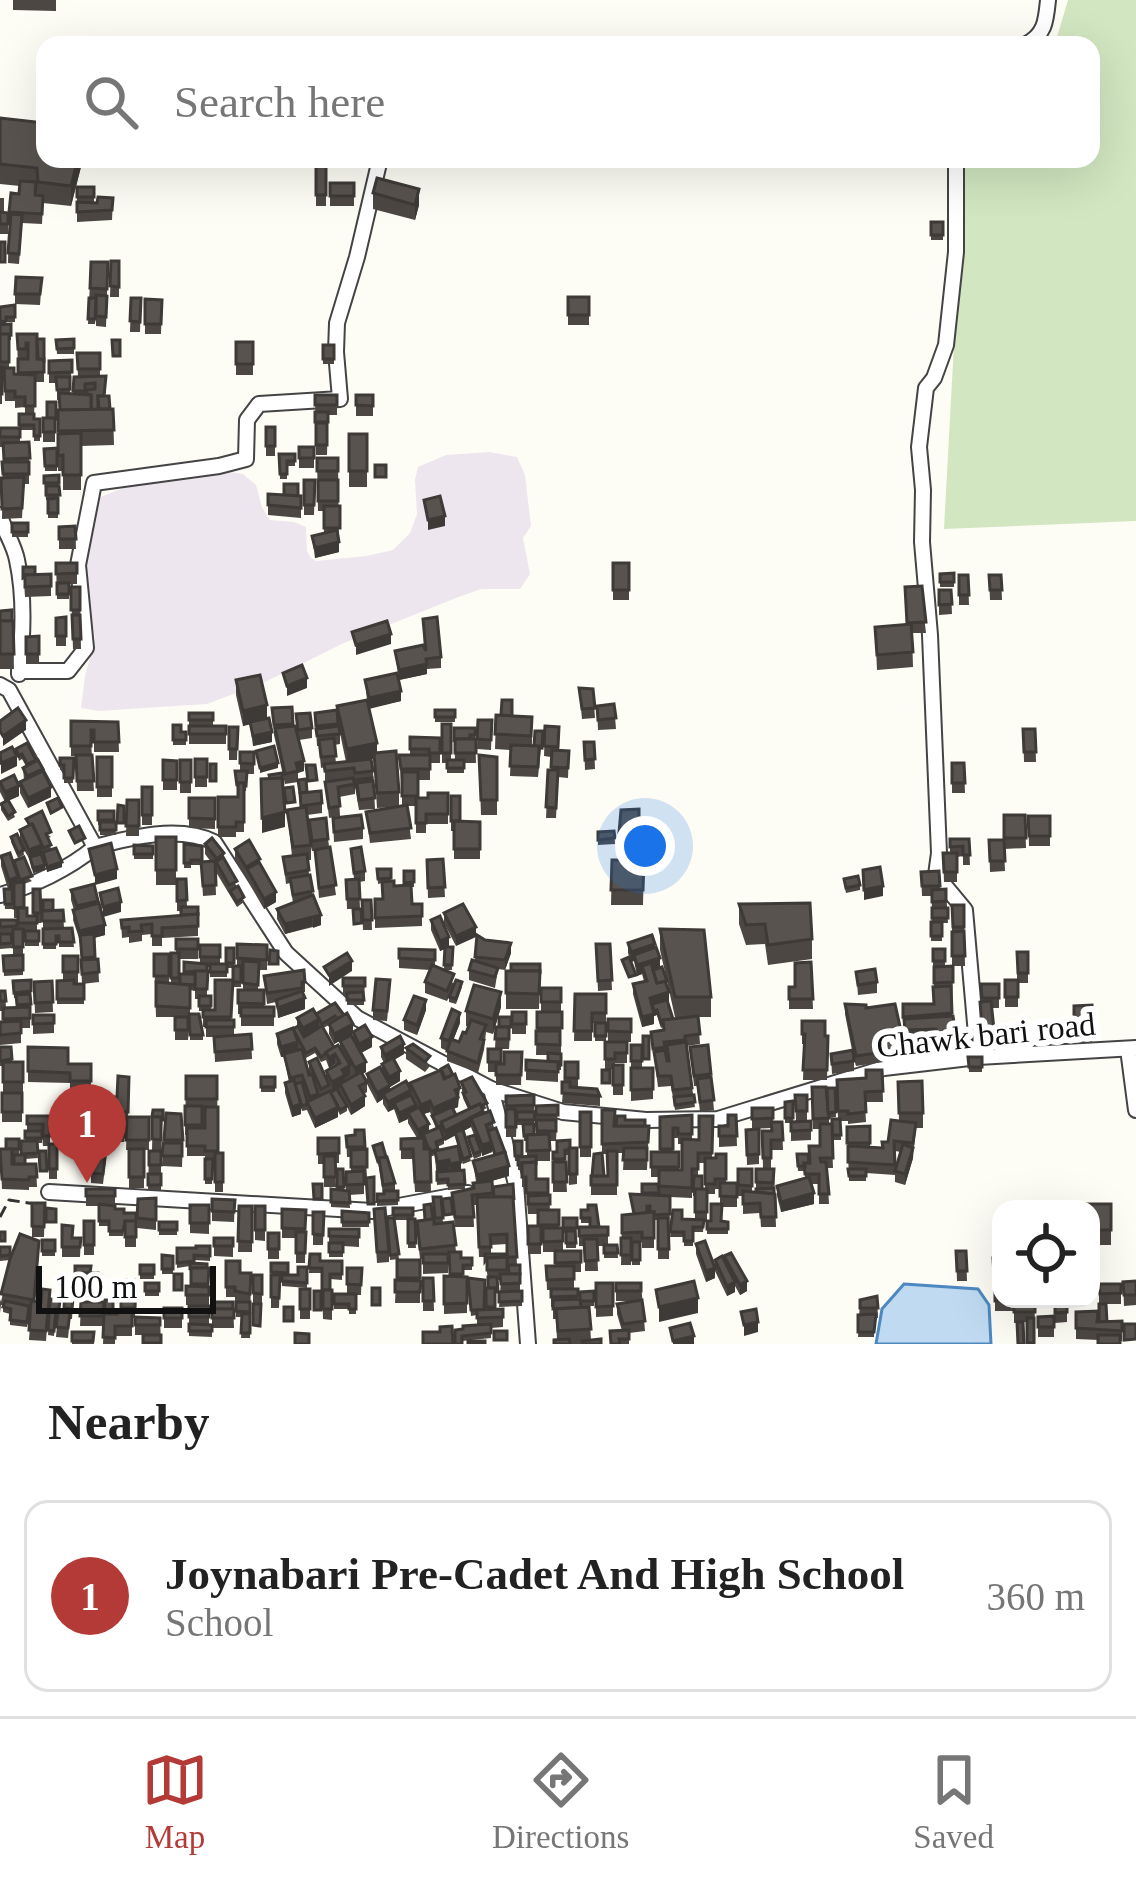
<!DOCTYPE html>
<html lang="en">
<head>
<meta charset="utf-8">
<style>
  :root { --surface:#fff; --page:#f2f2f2; --text:#222; --muted:#767676; --line:#e0e0e0; --accent:#b33a36 }
  body { margin:0; font-family:"Times New Roman",serif; background:var(--page); color:var(--text) }
  .controls { position:absolute; right:36px; bottom:36px; display:grid; overflow:hidden; border-radius:24px; box-shadow:0 12px 48px #0002 }
  .controls button { width:108px; height:108px; display:grid; place-items:center; padding:0; border:0; border-bottom:3px solid var(--line); background:var(--surface); color:var(--text); font:60px sans-serif }
  .scale { position:absolute; left:36px; bottom:30px; width:180px; box-sizing:border-box; padding-left:12px; border:6px solid #111; border-top:0; font-size:33px; line-height:42px; white-space:nowrap; color:#111; -webkit-text-stroke:9px #fff; paint-order:stroke }
  .you { position:absolute; left:645px; top:846px; width:42px; height:42px; margin:-30px; border:9px solid #fff; border-radius:50%; background:#1a73e8; box-shadow:0 0 0 18px #1a73e833 }
  .badge { display:grid; place-items:center; width:78px; height:78px; border-radius:50%; background:var(--accent); color:#fff; font-size:39px; font-weight:700 }
  .pin { position:absolute; translate:-50% -99px; filter:drop-shadow(0 3px 6px #0008) }
  .pin::after { content:''; position:absolute; top:63px; width:42px; height:36px; background:inherit; clip-path:polygon(0 0,100% 0,50% 100%) }
  .list { margin:0; padding:0; list-style:none }
  h2 { display:flex; justify-content:space-between; align-items:center; height:156px; margin:0; padding:0 48px; font-size:51px }
  h2 small { font-size:39px; font-weight:400; color:var(--muted) }
  .list li { display:grid; grid-template-columns:78px 1fr auto; gap:36px; align-items:center; box-sizing:border-box; height:192px; margin:0 24px 24px; padding:0 24px; border:3px solid var(--line); border-radius:24px }
  .list b { display:block; font-size:45px; white-space:nowrap }
  .list p { margin:0; font-size:39px; white-space:nowrap; color:var(--muted) }
  .list em { font-size:39px; font-style:normal; color:var(--muted) }
  .icon { flex:none; width:66px; height:66px; fill:none; stroke:currentColor; stroke-width:2; stroke-linecap:round; stroke-linejoin:round }
  .map { position:relative; flex:none; width:1136px; height:1344px; overflow:hidden }
  .search { position:absolute; background:var(--surface); box-shadow:0 12px 48px #0002; left:36px; right:36px; top:36px; height:132px; display:flex; align-items:center; gap:30px; box-sizing:border-box; padding:0 42px; border-radius:24px; color:var(--muted); font-size:45px }
  .sheet { height:372px; background:var(--surface) }
  nav { display:flex; justify-content:space-around; align-items:center; box-sizing:border-box; height:168px; border-top:3px solid var(--line); background:var(--surface); font-size:33px; color:var(--muted) }
  nav a { display:grid; justify-items:center; gap:6px }
  nav .on { color:var(--accent) }
  .map>svg:first-child { display:block }
</style>
</head>
<body>
<div class="map">
<svg width="1136" height="1344" viewBox="0 0 1136 1344">
  <rect width="100%" height="100%" fill="#fefdf5"/>
  <path fill="#eee6ee" d="M 489,452 L 517,457 L 525,475 L 531,526 L 523,538 L 530,574 L 520,589 L 481,589 L 456,598 L 344,643 L 265,682 L 207,704 L 98,711 L 81,708 L 85,676 L 95,639 L 88,600 L 85,555 L 98,498 L 123,488 L 149,482 L 230,472 L 243,474 L 256,485 L 262,507 L 270,520 L 294,522 L 306,527 L 307,551 L 311,558 L 316,561 L 366,556 L 393,550 L 410,533 L 417,514 L 415,480 L 418,467 L 446,455 Z"/>
  <path fill="#d1e6c1" d="M 1068,0 L 1136,0 L 1136,521 L 944,529 L 964,159 L 1091,159 L 1091,45 L 1052,45 L 1055,44 Z"/>
  <path fill="#bfdaf1" stroke="#4d89c0" stroke-width="3" d="M 904,1284 L 978,1289 L 989,1305 L 991,1344 L 876,1344 L 882,1309 Z"/>
  <g fill="none" stroke-linecap="round" stroke-linejoin="round">
    <g stroke="#444" stroke-width="18">
      <g id="minor">
        <path d="M 967,45 L 1024,45"/>
        <path d="M 1025,45 C 1045,35 1046,21 1048,0"/>
        <path d="M 956,159 L 956,252 L 946,345 L 934,378 L 926,388 L 919,447 L 923,490 L 922,542 L 930,635 L 939,853 L 936,875 L 965,910 L 978,1057"/>
        <path d="M 0,515 C 4,531 14,544 17,560 C 25,597 23,636 19,674"/>
        <path d="M 19,671 L 68,671 L 86,648 L 78,565 L 94,483 L 219,466 L 246,459 L 247,420 L 259,404 L 340,399 L 336,352 L 337,323 L 357,257 L 380,159"/>
        <path d="M 0,685 L 9,690 L 95,847 C 132,837 179,825 214,842 L 286,953 L 357,1018 L 491,1089 L 563,1112 L 646,1120 L 718,1119 L 884,1068 L 978,1057 L 1136,1048"/>
        <path d="M 0,895 C 32,886 69,869 95,847"/>
        <path d="M 1128,1049 L 1136,1110"/>
        <path d="M 491,1089 L 516,1184 L 528,1344"/>
        <path d="M 49,1192 L 372,1211 L 468,1193"/>
      </g>
    </g>
    <path stroke="#333" stroke-width="3" stroke-dasharray="12 6" stroke-linecap="butt" d="M 0,1217 L 9,1200 L 35,1204"/>
    <use href="#minor" stroke="#fff" stroke-width="14"/>
  </g>
  <g fill="#4c4743" fill-rule="evenodd">
    <path d="M 13,0 L 56,0 L 56,11 L 13,10 Z"/>
    <path d="M 0,118 L 83,159 L 71,206 L 43,203 L 42,224 L 22,223 L 19,264 L 8,263 L 9,212 L 19,194 L 20,186 L 0,184 Z"/>
    <rect x="316" y="164" width="10" height="42"/>
    <rect x="330" y="183" width="24" height="23"/>
    <path d="M 77,187 L 94,187 L 94,203 L 113,198 L 112,220 L 77,222 Z"/>
    <path d="M 373,193 L 419,205 L 415,220 L 373,209 Z"/>
    <path d="M 0,198 L 4,198 L 4,212 L 8,213 L 8,234 L 0,234 Z"/>
    <rect x="931" y="222" width="12" height="18"/>
    <path d="M 111,261 L 119,261 L 119,297 L 110,297 Z"/>
    <path d="M 91,262 L 108,262 L 106,327 L 96,326 L 96,316 L 95,324 L 88,324 Z"/>
    <path d="M 42,278 L 40,305 L 15,304 L 15,294 Z"/>
    <rect x="568" y="297" width="21" height="28"/>
    <path d="M 131,298 L 141,298 L 140,332 L 130,332 Z"/>
    <path d="M 145,299 L 162,300 L 161,334 L 145,334 Z"/>
    <path d="M 15,305 L 15,322 L 6,322 L 6,324 L 11,324 L 11,340 L 9,340 L 9,368 L 14,374 L 18,374 L 17,334 L 37,334 L 37,359 L 44,339 L 44,382 L 35,382 L 34,419 L 40,419 L 40,441 L 34,441 L 34,430 L 20,430 L 20,443 L 29,442 L 29,484 L 24,484 L 22,518 L 2,519 L 3,447 L 0,447 L 0,428 L 19,428 L 19,414 L 25,414 L 25,407 L 15,408 L 15,401 L 5,401 L 4,373 L 2,373 L 2,404 L 0,404 L 0,307 Z"/>
    <path d="M 74,339 L 74,354 L 57,354 L 56,340 Z"/>
    <rect x="236" y="342" width="17" height="33"/>
    <rect x="323" y="345" width="11" height="19"/>
    <path d="M 77,353 L 100,353 L 100,376 L 106,376 L 106,393 L 104,394 L 110,409 L 113,409 L 114,445 L 81,446 L 81,490 L 63,490 L 63,471 L 58,471 L 58,410 L 59,410 L 59,400 L 57,400 L 57,383 L 49,383 L 49,361 L 72,360 L 70,394 L 73,394 L 73,384 L 78,377 Z"/>
    <path d="M 315,395 L 337,395 L 337,415 L 328,415 L 327,455 L 316,455 Z"/>
    <rect x="356" y="395" width="17" height="21"/>
    <path d="M 43,418 L 55,424 L 55,442 L 43,442 Z"/>
    <rect x="266" y="427" width="9" height="29"/>
    <rect x="349" y="434" width="18" height="53"/>
    <rect x="299" y="447" width="15" height="21"/>
    <path d="M 57,448 L 57,471 L 45,471 L 44,449 Z"/>
    <path d="M 279,454 L 295,454 L 295,466 L 287,466 L 287,479 L 280,479 Z"/>
    <path d="M 317,458 L 338,458 L 339,552 L 315,558 L 312,536 L 324,533 L 324,511 L 318,511 Z"/>
    <path d="M 59,475 L 58,518 L 48,518 L 48,500 L 46,500 L 44,476 Z"/>
    <path d="M 304,480 L 315,480 L 314,515 L 304,515 Z"/>
    <path d="M 268,494 L 301,496 L 301,518 L 268,515 Z"/>
    <rect x="12" y="523" width="16" height="14"/>
    <path d="M 75,526 L 76,549 L 59,549 L 59,527 Z"/>
    <path d="M 56,563 L 77,563 L 77,584 L 69,584 L 69,599 L 57,599 Z"/>
    <rect x="613" y="563" width="16" height="37"/>
    <path d="M 23,567 L 35,575 L 51,574 L 51,596 L 25,597 Z"/>
    <path d="M 954,573 L 954,587 L 940,587 L 940,574 Z"/>
    <path d="M 959,575 L 968,575 L 969,605 L 959,605 Z"/>
    <path d="M 989,575 L 1001,575 L 1002,600 L 990,600 Z"/>
    <path d="M 71,587 L 80,587 L 81,649 L 73,649 Z"/>
    <path d="M 939,590 L 951,590 L 952,614 L 939,615 Z"/>
    <path d="M 923,607 L 926,633 L 912,633 L 913,667 L 877,670 L 875,627 L 906,625 Z"/>
    <path d="M 12,610 L 14,669 L 0,669 L 0,611 Z"/>
    <path d="M 66,617 L 66,646 L 56,646 L 56,618 Z"/>
    <path d="M 423,619 L 441,657 L 441,668 L 427,669 L 427,674 L 399,680 L 395,651 L 424,648 Z"/>
    <path d="M 39,636 L 39,664 L 26,664 L 26,637 Z"/>
    <path d="M 236,680 L 272,742 L 253,746 L 250,724 L 243,726 L 236,695 Z"/>
    <path d="M 365,680 L 401,701 L 369,708 L 377,753 L 399,792 L 399,807 L 377,808 L 374,758 L 368,760 L 373,771 L 375,809 L 359,810 L 355,787 L 355,794 L 339,797 L 340,816 L 329,818 L 325,782 L 347,779 L 325,781 L 325,767 L 321,768 L 319,746 L 317,746 L 315,713 L 337,719 L 337,706 L 367,700 ZM 340,733 L 346,762 L 336,763 L 334,745 L 340,744 Z"/>
    <path d="M 579,688 L 593,689 L 595,718 L 582,719 Z"/>
    <path d="M 614,704 L 616,729 L 598,730 L 597,706 Z"/>
    <path d="M 292,707 L 293,726 L 297,735 L 296,714 L 312,728 L 312,738 L 299,740 L 304,771 L 298,773 L 298,782 L 285,784 L 274,735 L 272,708 Z"/>
    <rect x="435" y="710" width="20" height="12"/>
    <path d="M 189,713 L 213,713 L 213,726 L 226,726 L 226,744 L 189,744 Z"/>
    <path d="M 496,715 L 532,717 L 532,746 L 534,746 L 543,731 L 538,777 L 510,776 L 511,750 L 495,749 Z"/>
    <path d="M 478,720 L 492,720 L 491,750 L 477,749 Z"/>
    <path d="M 71,721 L 118,722 L 119,752 L 94,752 L 94,740 L 91,740 L 94,791 L 77,791 L 76,756 L 71,756 Z"/>
    <path d="M 442,724 L 451,724 L 451,760 L 455,760 L 454,728 L 475,728 L 476,763 L 464,763 L 464,773 L 447,773 L 447,763 L 442,763 Z"/>
    <path d="M 173,725 L 181,732 L 186,732 L 186,745 L 173,745 Z"/>
    <path d="M 545,726 L 559,727 L 559,750 L 569,751 L 568,778 L 558,777 L 556,818 L 546,818 L 548,770 L 551,770 L 551,757 L 544,756 Z"/>
    <path d="M 229,727 L 238,727 L 237,760 L 229,760 Z"/>
    <path d="M 1023,729 L 1035,729 L 1036,762 L 1024,762 Z"/>
    <path d="M 410,737 L 440,738 L 440,763 L 430,763 L 430,780 L 418,780 L 418,798 L 428,798 L 448,793 L 448,824 L 426,824 L 426,833 L 416,833 L 416,806 L 407,806 L 411,839 L 370,843 L 366,812 L 402,806 L 402,780 L 401,780 L 399,755 L 410,755 Z"/>
    <path d="M 584,742 L 594,742 L 595,769 L 585,770 Z"/>
    <path d="M 16,749 L 43,771 L 51,797 L 28,808 L 20,793 L 20,782 L 24,780 L 23,768 L 26,766 L 22,759 L 19,761 Z"/>
    <path d="M 240,752 L 254,752 L 254,774 L 247,774 L 246,791 L 244,791 L 244,832 L 236,832 L 236,837 L 218,837 L 218,797 L 238,797 L 235,771 L 240,771 Z"/>
    <path d="M 479,755 L 497,757 L 497,815 L 481,815 Z"/>
    <rect x="97" y="757" width="15" height="40"/>
    <path d="M 60,758 L 74,758 L 73,783 L 64,783 L 64,770 L 60,770 Z"/>
    <rect x="195" y="759" width="12" height="28"/>
    <path d="M 163,760 L 177,761 L 177,790 L 163,790 Z"/>
    <rect x="180" y="760" width="11" height="33"/>
    <path d="M 952,763 L 964,763 L 965,793 L 952,793 Z"/>
    <path d="M 298,780 L 307,792 L 322,803 L 322,813 L 307,815 L 309,827 L 328,839 L 336,895 L 319,898 L 315,851 L 312,851 L 311,847 L 311,860 L 308,860 L 309,875 L 313,896 L 321,925 L 285,934 L 277,919 L 277,909 L 293,903 L 290,883 L 286,884 L 283,857 L 292,856 L 287,810 L 300,808 Z"/>
    <path d="M 0,782 L 19,796 L 8,801 L 15,817 L 8,821 L 1,810 L 1,804 L 5,802 L 0,792 Z"/>
    <rect x="142" y="787" width="10" height="38"/>
    <path d="M 451,796 L 460,822 L 480,822 L 480,859 L 454,859 L 454,831 L 451,831 Z"/>
    <path d="M 189,798 L 215,798 L 215,829 L 189,828 Z"/>
    <path d="M 127,800 L 139,800 L 139,836 L 126,836 Z"/>
    <path d="M 639,809 L 639,843 L 619,843 L 621,810 Z"/>
    <path d="M 98,811 L 114,811 L 116,835 L 100,835 L 100,825 L 98,825 Z"/>
    <path d="M 1025,815 L 1026,848 L 1004,849 L 1005,871 L 990,872 L 989,840 L 1004,840 Z"/>
    <path d="M 1028,816 L 1050,816 L 1050,846 L 1029,846 Z"/>
    <path d="M 333,818 L 363,828 L 363,839 L 334,842 Z"/>
    <path d="M 26,819 L 51,837 L 48,838 L 51,849 L 62,867 L 47,872 L 42,849 L 45,870 L 33,873 L 30,860 L 23,848 L 24,855 L 18,858 L 11,842 L 11,837 L 20,840 L 20,830 L 28,826 Z"/>
    <path d="M 614,831 L 615,844 L 598,845 L 598,832 Z"/>
    <rect x="156" y="837" width="20" height="48"/>
    <path d="M 950,839 L 969,839 L 970,865 L 963,865 L 963,856 L 957,857 L 957,882 L 944,882 L 943,853 L 950,853 Z"/>
    <path d="M 184,844 L 202,846 L 202,862 L 211,862 L 205,854 L 205,844 L 224,860 L 244,902 L 237,907 L 216,872 L 215,867 L 216,895 L 203,896 L 201,865 L 191,865 L 191,868 L 184,868 Z"/>
    <path d="M 134,845 L 153,846 L 153,859 L 134,859 Z"/>
    <path d="M 235,849 L 260,864 L 276,902 L 264,909 L 235,859 Z"/>
    <path d="M 351,849 L 365,871 L 365,881 L 359,882 L 360,909 L 347,909 L 346,880 L 354,879 Z"/>
    <path d="M 1,856 L 18,882 L 20,882 L 14,866 L 32,881 L 24,884 L 24,908 L 27,916 L 33,916 L 33,889 L 41,913 L 41,923 L 37,923 L 37,931 L 39,931 L 39,946 L 25,946 L 25,933 L 23,933 L 23,975 L 4,976 L 3,956 L 13,956 L 13,937 L 11,937 L 12,948 L 0,949 L 0,920 L 17,920 L 18,929 L 18,918 L 14,918 L 14,888 L 12,889 L 13,909 L 5,909 L 4,889 L 8,889 L 1,866 Z"/>
    <path d="M 443,859 L 445,897 L 428,898 L 427,860 Z"/>
    <path d="M 612,860 L 644,860 L 643,905 L 611,905 Z"/>
    <path d="M 377,869 L 391,869 L 391,881 L 394,886 L 404,886 L 404,871 L 414,871 L 414,887 L 411,887 L 412,904 L 422,904 L 422,926 L 375,928 L 375,899 L 383,899 L 382,883 L 378,884 Z"/>
    <path d="M 939,871 L 940,889 L 946,889 L 948,923 L 942,923 L 942,941 L 931,941 L 932,896 L 922,896 L 921,872 Z"/>
    <path d="M 177,879 L 186,879 L 187,907 L 198,907 L 198,936 L 162,938 L 162,946 L 152,946 L 152,934 L 142,935 L 142,941 L 129,943 L 129,937 L 122,938 L 121,920 L 181,915 L 181,911 L 177,911 Z"/>
    <path d="M 844,884 L 860,885 L 860,890 L 846,893 Z"/>
    <path d="M 71,890 L 98,904 L 105,935 L 94,938 L 95,959 L 98,959 L 99,982 L 82,984 L 80,941 L 73,920 L 74,910 L 71,900 Z"/>
    <path d="M 43,900 L 53,910 L 63,910 L 64,928 L 72,928 L 74,947 L 59,947 L 59,941 L 56,941 L 56,949 L 43,949 Z"/>
    <path d="M 362,900 L 371,900 L 372,930 L 363,930 Z"/>
    <path d="M 463,904 L 456,946 L 444,923 L 444,913 Z"/>
    <path d="M 739,904 L 812,939 L 812,959 L 768,965 L 765,944 L 746,945 L 739,924 Z"/>
    <path d="M 952,905 L 964,905 L 965,966 L 952,966 Z"/>
    <path d="M 431,920 L 449,947 L 453,947 L 452,970 L 444,970 L 445,949 L 440,951 L 431,930 Z"/>
    <path d="M 660,929 L 711,997 L 711,1017 L 698,1017 L 700,1044 L 686,1046 L 695,1107 L 675,1110 L 671,1086 L 658,1087 L 651,1032 L 663,1031 L 663,1027 L 661,1028 L 657,1015 L 654,1016 L 654,1024 L 642,1027 L 633,994 L 633,984 L 644,981 L 642,974 L 637,976 L 634,961 L 631,962 L 628,953 L 628,943 L 655,948 L 673,1019 L 692,1017 L 675,1017 L 660,950 Z"/>
    <path d="M 477,935 L 511,953 L 505,970 L 498,969 L 495,988 L 469,980 L 469,970 L 475,961 Z"/>
    <path d="M 176,939 L 198,939 L 198,959 L 179,959 L 179,984 L 184,974 L 184,962 L 200,963 L 200,945 L 220,945 L 220,964 L 226,964 L 234,948 L 234,966 L 237,966 L 237,944 L 267,945 L 267,970 L 258,970 L 258,990 L 264,990 L 264,1007 L 274,1007 L 274,1026 L 241,1026 L 241,1014 L 238,1014 L 238,990 L 243,990 L 243,969 L 241,969 L 241,987 L 233,987 L 231,1020 L 234,1020 L 234,1036 L 251,1034 L 252,1059 L 215,1062 L 214,1037 L 215,1037 L 206,1037 L 206,1027 L 203,1027 L 203,1011 L 199,1011 L 199,999 L 195,999 L 195,978 L 195,991 L 190,990 L 190,1014 L 203,1035 L 203,1040 L 190,1040 L 190,1018 L 188,1040 L 175,1040 L 175,1017 L 156,1017 L 154,954 L 169,954 L 169,983 L 171,983 L 171,953 L 176,953 ZM 207,967 L 210,967 L 210,977 L 227,977 L 227,968 L 233,968 L 233,980 L 215,1010 L 211,1010 L 211,996 L 207,996 Z"/>
    <path d="M 596,944 L 610,944 L 612,990 L 598,991 Z"/>
    <path d="M 399,949 L 435,950 L 435,966 L 454,984 L 462,987 L 456,1004 L 449,1002 L 449,997 L 447,1001 L 425,993 L 425,982 L 430,970 L 399,968 Z"/>
    <rect x="933" y="949" width="12" height="17"/>
    <path d="M 1017,952 L 1028,952 L 1028,983 L 1018,983 L 1018,1007 L 1005,1007 L 1005,980 L 1017,980 Z"/>
    <path d="M 63,956 L 78,956 L 78,983 L 74,984 L 84,984 L 84,1004 L 57,1004 L 57,981 L 63,981 Z"/>
    <path d="M 811,962 L 813,1009 L 789,1009 L 789,987 L 795,987 Z"/>
    <path d="M 540,964 L 539,1009 L 506,1009 L 506,971 Z"/>
    <path d="M 953,966 L 952,1016 L 957,1052 L 937,1052 L 936,1039 L 934,1039 L 934,1056 L 906,1057 L 903,1004 L 934,1004 L 934,967 Z"/>
    <path d="M 856,972 L 877,982 L 877,993 L 858,995 Z"/>
    <path d="M 264,976 L 305,982 L 305,992 L 303,992 L 305,1009 L 278,1018 L 276,1002 L 267,1004 Z"/>
    <path d="M 343,978 L 365,978 L 364,1005 L 347,1005 L 347,996 L 343,996 Z"/>
    <path d="M 13,981 L 31,991 L 30,1028 L 21,1028 L 21,1043 L 0,1045 L 0,1022 L 3,1022 L 3,1011 L 0,1011 L 0,991 L 5,991 L 6,1008 L 16,1007 L 16,998 L 14,998 Z"/>
    <path d="M 52,981 L 53,1012 L 35,1013 L 34,982 Z"/>
    <path d="M 981,984 L 999,984 L 999,1008 L 992,1008 L 995,1050 L 983,1051 L 980,1012 Z"/>
    <path d="M 541,988 L 561,988 L 561,1070 L 558,1070 L 558,1082 L 526,1080 L 526,1060 L 548,1061 L 548,1055 L 536,1055 L 537,1012 L 541,1012 Z"/>
    <path d="M 390,990 L 387,1021 L 373,1020 L 373,1010 Z"/>
    <path d="M 575,994 L 606,994 L 606,1041 L 595,1041 L 595,1023 L 592,1023 L 592,1041 L 574,1041 Z"/>
    <path d="M 335,1003 L 353,1032 L 372,1047 L 361,1053 L 366,1072 L 362,1074 L 367,1082 L 367,1074 L 382,1070 L 382,1064 L 384,1063 L 381,1057 L 381,1047 L 404,1054 L 394,1060 L 400,1081 L 390,1087 L 390,1090 L 410,1089 L 410,1083 L 460,1098 L 458,1099 L 458,1107 L 453,1109 L 456,1115 L 468,1109 L 463,1098 L 461,1082 L 487,1108 L 483,1110 L 483,1114 L 494,1129 L 509,1176 L 488,1182 L 492,1181 L 493,1197 L 514,1200 L 517,1265 L 520,1265 L 520,1291 L 522,1291 L 522,1306 L 499,1307 L 501,1280 L 497,1280 L 495,1309 L 503,1309 L 503,1327 L 491,1328 L 491,1338 L 462,1341 L 463,1329 L 477,1325 L 477,1315 L 471,1316 L 468,1278 L 485,1310 L 486,1309 L 488,1280 L 485,1257 L 479,1257 L 477,1205 L 473,1205 L 474,1227 L 455,1227 L 452,1203 L 474,1188 L 476,1182 L 473,1161 L 494,1155 L 492,1150 L 492,1152 L 482,1156 L 481,1151 L 481,1156 L 474,1159 L 468,1142 L 468,1137 L 474,1135 L 471,1127 L 463,1131 L 471,1161 L 463,1164 L 458,1146 L 461,1170 L 464,1170 L 465,1189 L 448,1190 L 448,1184 L 437,1185 L 435,1155 L 430,1157 L 431,1192 L 415,1192 L 413,1159 L 401,1159 L 401,1139 L 417,1138 L 408,1123 L 408,1119 L 399,1123 L 394,1109 L 388,1112 L 383,1104 L 383,1099 L 377,1103 L 367,1084 L 367,1092 L 364,1094 L 365,1106 L 351,1115 L 347,1107 L 347,1111 L 340,1115 L 338,1111 L 338,1117 L 315,1128 L 307,1110 L 302,1111 L 301,1108 L 301,1114 L 292,1117 L 285,1093 L 285,1083 L 289,1082 L 284,1057 L 281,1057 L 277,1044 L 277,1034 L 297,1027 L 297,1018 L 316,1014 ZM 329,1025 L 329,1034 L 334,1044 L 353,1034 L 353,1039 L 340,1041 L 340,1049 L 334,1047 L 323,1028 ZM 315,1053 L 321,1062 L 326,1060 L 329,1068 L 335,1064 L 336,1066 L 326,1071 L 326,1078 L 309,1062 L 309,1075 L 303,1054 L 306,1058 ZM 430,1112 L 436,1129 L 429,1132 L 423,1114 ZM 455,1135 L 458,1146 L 438,1150 L 437,1147 L 444,1144 L 444,1140 ZM 507,1244 L 507,1257 L 491,1254 L 491,1245 Z"/>
    <path d="M 845,1004 L 866,1008 L 905,1049 L 905,1059 L 856,1066 L 854,1059 L 854,1071 L 832,1074 L 831,1054 L 852,1050 L 845,1014 Z"/>
    <path d="M 1092,1005 L 1092,1042 L 1074,1042 L 1074,1006 Z"/>
    <path d="M 501,1007 L 493,1034 L 486,1032 L 484,1050 L 478,1073 L 447,1061 L 447,1051 L 441,1048 L 441,1038 L 460,1023 L 453,1040 L 459,1042 L 468,1027 L 466,1026 L 466,1011 Z"/>
    <path d="M 426,1010 L 417,1035 L 404,1030 L 404,1020 Z"/>
    <rect x="512" y="1012" width="14" height="22"/>
    <path d="M 33,1015 L 54,1015 L 54,1033 L 33,1034 Z"/>
    <path d="M 511,1017 L 509,1049 L 495,1049 L 496,1027 L 499,1027 Z"/>
    <rect x="608" y="1019" width="23" height="23"/>
    <path d="M 802,1021 L 828,1036 L 827,1080 L 803,1080 L 804,1044 L 802,1044 Z"/>
    <path d="M 605,1042 L 627,1042 L 627,1063 L 615,1063 L 615,1065 L 623,1065 L 623,1095 L 613,1095 L 613,1069 L 605,1069 Z"/>
    <path d="M 413,1044 L 430,1066 L 425,1072 L 406,1059 L 406,1048 Z"/>
    <path d="M 631,1045 L 642,1045 L 642,1068 L 653,1068 L 653,1099 L 631,1101 Z"/>
    <path d="M 708,1045 L 714,1110 L 700,1112 L 697,1086 L 694,1086 L 690,1047 Z"/>
    <path d="M 0,1047 L 11,1047 L 12,1062 L 23,1062 L 23,1092 L 3,1092 L 3,1066 L 0,1066 Z"/>
    <path d="M 28,1047 L 68,1064 L 91,1064 L 91,1091 L 70,1091 L 70,1083 L 28,1082 Z"/>
    <path d="M 488,1049 L 501,1064 L 522,1052 L 521,1085 L 496,1085 L 496,1072 L 488,1072 Z"/>
    <path d="M 968,1057 L 982,1057 L 982,1072 L 969,1072 Z"/>
    <path d="M 565,1062 L 578,1062 L 578,1087 L 600,1096 L 600,1106 L 562,1103 Z"/>
    <path d="M 882,1070 L 883,1102 L 865,1102 L 866,1122 L 848,1124 L 848,1121 L 841,1121 L 841,1140 L 832,1140 L 833,1168 L 827,1168 L 829,1204 L 819,1204 L 819,1184 L 811,1184 L 814,1204 L 781,1212 L 777,1196 L 777,1186 L 805,1179 L 805,1171 L 798,1171 L 797,1154 L 808,1154 L 820,1146 L 820,1129 L 813,1129 L 812,1087 L 828,1105 L 835,1088 L 836,1117 L 829,1118 L 829,1124 L 832,1124 L 838,1119 L 837,1080 L 866,1078 Z"/>
    <path d="M 186,1076 L 217,1076 L 218,1153 L 223,1153 L 223,1192 L 215,1192 L 215,1161 L 213,1161 L 212,1184 L 205,1184 L 205,1156 L 187,1156 L 187,1135 L 185,1135 Z"/>
    <path d="M 129,1077 L 128,1117 L 149,1117 L 149,1150 L 144,1150 L 144,1188 L 129,1188 L 129,1150 L 126,1150 L 127,1122 L 125,1122 L 124,1142 L 108,1142 L 103,1184 L 91,1183 L 91,1173 L 101,1133 L 101,1112 L 117,1097 Z"/>
    <rect x="261" y="1077" width="14" height="15"/>
    <path d="M 898,1082 L 923,1113 L 923,1128 L 916,1128 L 913,1158 L 905,1185 L 895,1182 L 895,1171 L 901,1152 L 895,1151 L 895,1175 L 866,1173 L 866,1181 L 849,1181 L 847,1127 L 870,1126 L 870,1147 L 883,1148 L 888,1142 L 899,1121 Z"/>
    <rect x="2" y="1093" width="20" height="29"/>
    <path d="M 534,1095 L 534,1134 L 536,1134 L 536,1106 L 558,1105 L 556,1141 L 550,1141 L 550,1161 L 536,1161 L 536,1179 L 548,1179 L 550,1210 L 559,1210 L 559,1228 L 563,1228 L 577,1218 L 576,1248 L 566,1248 L 566,1233 L 563,1233 L 563,1251 L 581,1251 L 581,1272 L 574,1272 L 574,1289 L 578,1289 L 578,1299 L 594,1291 L 594,1306 L 581,1306 L 589,1307 L 591,1340 L 601,1344 L 554,1344 L 557,1340 L 556,1319 L 553,1319 L 553,1307 L 551,1307 L 551,1290 L 547,1290 L 546,1266 L 555,1266 L 555,1252 L 543,1252 L 543,1235 L 541,1235 L 541,1254 L 528,1254 L 528,1226 L 538,1226 L 538,1214 L 528,1214 L 526,1187 L 522,1187 L 522,1170 L 518,1170 L 518,1161 L 515,1161 L 514,1141 L 522,1157 L 527,1157 L 527,1141 L 524,1141 L 523,1125 L 517,1125 L 517,1116 L 516,1137 L 506,1137 L 506,1096 Z"/>
    <path d="M 795,1095 L 807,1095 L 807,1121 L 796,1121 Z"/>
    <path d="M 793,1101 L 793,1122 L 811,1121 L 811,1140 L 791,1141 L 791,1123 L 785,1123 L 785,1102 Z"/>
    <path d="M 752,1108 L 773,1108 L 773,1122 L 782,1122 L 783,1150 L 771,1150 L 771,1168 L 763,1168 L 762,1131 L 772,1131 L 771,1128 L 752,1129 Z"/>
    <path d="M 153,1110 L 163,1110 L 161,1150 L 152,1150 Z"/>
    <path d="M 602,1110 L 615,1126 L 625,1120 L 649,1126 L 647,1170 L 623,1170 L 624,1153 L 617,1153 L 617,1195 L 591,1195 L 591,1176 L 592,1176 L 602,1153 ZM 602,1154 L 607,1154 L 607,1176 L 604,1176 Z"/>
    <rect x="580" y="1112" width="11" height="45"/>
    <path d="M 166,1113 L 183,1140 L 182,1167 L 162,1166 Z"/>
    <path d="M 692,1115 L 692,1139 L 699,1140 L 713,1116 L 712,1158 L 726,1154 L 726,1183 L 737,1183 L 737,1207 L 722,1207 L 721,1221 L 728,1222 L 728,1234 L 707,1234 L 707,1221 L 711,1221 L 720,1204 L 720,1189 L 715,1189 L 715,1194 L 707,1194 L 707,1222 L 704,1222 L 703,1232 L 693,1232 L 693,1246 L 684,1246 L 684,1237 L 670,1237 L 673,1210 L 682,1219 L 695,1219 L 695,1196 L 693,1196 L 692,1179 L 692,1198 L 670,1197 L 669,1259 L 658,1259 L 658,1220 L 654,1220 L 654,1248 L 642,1248 L 642,1242 L 640,1243 L 640,1265 L 632,1265 L 631,1243 L 631,1265 L 621,1265 L 622,1215 L 633,1214 L 630,1194 L 642,1195 L 658,1184 L 659,1177 L 651,1177 L 651,1167 L 660,1152 L 660,1117 ZM 673,1138 L 678,1138 L 678,1144 L 682,1144 L 682,1170 L 679,1170 L 679,1152 L 673,1152 ZM 698,1163 L 705,1163 L 705,1189 L 702,1189 L 698,1176 Z"/>
    <path d="M 736,1115 L 737,1146 L 719,1147 L 719,1126 L 728,1125 Z"/>
    <path d="M 27,1116 L 50,1116 L 50,1144 L 57,1144 L 57,1179 L 49,1179 L 49,1146 L 43,1146 L 42,1134 L 42,1143 L 37,1143 L 38,1158 L 25,1159 L 25,1164 L 36,1164 L 37,1187 L 29,1187 L 29,1190 L 2,1189 L 0,1149 L 6,1149 L 19,1139 L 19,1154 L 12,1154 L 12,1164 L 14,1164 L 21,1155 L 25,1141 L 25,1131 L 27,1131 Z"/>
    <path d="M 759,1129 L 759,1164 L 747,1165 L 746,1130 Z"/>
    <path d="M 364,1130 L 367,1177 L 364,1177 L 364,1194 L 349,1195 L 350,1208 L 331,1207 L 331,1189 L 337,1189 L 337,1169 L 343,1169 L 344,1190 L 346,1190 L 346,1172 L 351,1171 L 351,1157 L 347,1157 L 346,1136 L 355,1135 Z"/>
    <path d="M 318,1138 L 339,1138 L 339,1163 L 335,1163 L 336,1187 L 324,1187 L 324,1164 L 318,1164 Z"/>
    <path d="M 373,1146 L 395,1183 L 395,1191 L 398,1191 L 398,1205 L 377,1206 L 377,1194 L 383,1194 L 379,1167 Z"/>
    <path d="M 570,1148 L 577,1148 L 577,1184 L 569,1185 L 569,1155 L 565,1155 L 567,1192 L 553,1192 L 553,1152 Z"/>
    <path d="M 149,1151 L 161,1151 L 161,1190 L 148,1190 Z"/>
    <path d="M 738,1169 L 752,1169 L 752,1192 L 756,1192 L 756,1169 L 774,1169 L 776,1227 L 761,1227 L 760,1213 L 743,1214 L 743,1196 L 738,1196 Z"/>
    <path d="M 86,1189 L 115,1189 L 115,1209 L 124,1213 L 136,1213 L 136,1247 L 125,1247 L 125,1227 L 123,1236 L 109,1236 L 109,1226 L 99,1226 L 99,1206 L 86,1206 Z"/>
    <path d="M 433,1197 L 441,1197 L 443,1223 L 453,1222 L 456,1252 L 461,1258 L 472,1258 L 472,1270 L 463,1270 L 463,1277 L 467,1277 L 467,1313 L 444,1314 L 444,1276 L 450,1276 L 450,1256 L 448,1256 L 448,1273 L 423,1274 L 423,1259 L 420,1259 L 417,1231 L 424,1220 L 433,1219 L 435,1224 Z"/>
    <path d="M 156,1198 L 156,1230 L 137,1228 L 138,1199 Z"/>
    <path d="M 212,1199 L 235,1200 L 234,1222 L 212,1221 Z"/>
    <path d="M 32,1203 L 45,1203 L 44,1237 L 32,1237 Z"/>
    <path d="M 1111,1204 L 1111,1245 L 1091,1245 L 1091,1209 Z"/>
    <path d="M 190,1205 L 209,1205 L 209,1234 L 190,1233 Z"/>
    <path d="M 239,1206 L 252,1206 L 252,1252 L 238,1252 Z"/>
    <path d="M 255,1206 L 265,1206 L 265,1241 L 255,1240 Z"/>
    <path d="M 393,1208 L 413,1208 L 416,1248 L 408,1248 L 408,1220 L 394,1220 L 399,1259 L 390,1260 L 387,1218 L 393,1218 Z"/>
    <path d="M 282,1209 L 306,1210 L 305,1263 L 296,1263 L 296,1238 L 282,1238 Z"/>
    <path d="M 581,1210 L 596,1214 L 599,1227 L 608,1227 L 608,1245 L 617,1245 L 618,1258 L 604,1258 L 604,1246 L 597,1246 L 598,1271 L 585,1271 L 585,1246 L 579,1246 L 579,1227 L 590,1227 L 590,1223 L 581,1223 Z"/>
    <path d="M 342,1211 L 369,1213 L 369,1227 L 342,1227 Z"/>
    <path d="M 313,1212 L 324,1212 L 323,1245 L 313,1245 Z"/>
    <path d="M 374,1219 L 389,1252 L 389,1262 L 377,1263 Z"/>
    <rect x="84" y="1221" width="10" height="34"/>
    <rect x="159" y="1222" width="18" height="13"/>
    <path d="M 62,1225 L 73,1238 L 81,1238 L 80,1257 L 62,1257 Z"/>
    <path d="M 329,1229 L 359,1229 L 359,1247 L 343,1246 L 343,1257 L 329,1257 Z"/>
    <rect x="268" y="1233" width="11" height="26"/>
    <path d="M 214,1238 L 233,1238 L 233,1257 L 214,1256 Z"/>
    <rect x="42" y="1240" width="13" height="16"/>
    <path d="M 696,1244 L 715,1267 L 715,1260 L 724,1261 L 724,1256 L 747,1291 L 740,1295 L 735,1286 L 735,1292 L 727,1296 L 715,1271 L 715,1278 L 706,1282 L 696,1254 Z"/>
    <path d="M 210,1246 L 210,1261 L 194,1260 L 194,1264 L 209,1268 L 209,1305 L 186,1305 L 186,1286 L 191,1286 L 190,1266 L 177,1268 L 177,1248 Z"/>
    <path d="M 0,1247 L 10,1247 L 10,1259 L 39,1251 L 35,1301 L 41,1302 L 50,1290 L 46,1341 L 29,1340 L 31,1310 L 27,1327 L 10,1325 L 10,1314 L 3,1312 L 3,1305 L 1,1305 L 0,1313 L 0,1299 L 1,1302 L 10,1260 L 0,1261 Z"/>
    <path d="M 956,1251 L 966,1251 L 967,1281 L 957,1281 Z"/>
    <path d="M 310,1254 L 320,1261 L 342,1261 L 342,1280 L 330,1279 L 330,1290 L 332,1290 L 332,1320 L 323,1319 L 322,1273 L 309,1273 Z"/>
    <path d="M 162,1255 L 173,1256 L 173,1274 L 162,1274 Z"/>
    <path d="M 993,1258 L 1001,1258 L 1001,1285 L 994,1285 Z"/>
    <path d="M 397,1260 L 420,1260 L 420,1303 L 395,1303 Z"/>
    <path d="M 226,1261 L 240,1273 L 251,1273 L 250,1338 L 241,1338 L 242,1317 L 236,1317 L 236,1302 L 238,1302 L 235,1301 L 235,1297 L 226,1297 Z"/>
    <path d="M 271,1263 L 288,1263 L 288,1275 L 298,1275 L 307,1267 L 307,1288 L 282,1286 L 282,1278 L 280,1278 L 279,1308 L 271,1308 Z"/>
    <rect x="140" y="1265" width="14" height="14"/>
    <path d="M 75,1266 L 91,1273 L 98,1273 L 98,1294 L 77,1294 Z"/>
    <path d="M 347,1268 L 362,1268 L 361,1295 L 356,1295 L 356,1314 L 349,1314 L 349,1309 L 334,1309 L 334,1294 L 347,1294 Z"/>
    <rect x="253" y="1275" width="9" height="29"/>
    <path d="M 423,1278 L 433,1278 L 434,1311 L 423,1311 Z"/>
    <path d="M 117,1280 L 136,1287 L 135,1317 L 160,1318 L 161,1344 L 143,1344 L 143,1335 L 135,1335 L 135,1318 L 132,1318 L 132,1336 L 115,1336 L 115,1344 L 103,1344 L 105,1300 L 113,1314 L 121,1311 L 121,1294 L 117,1294 Z"/>
    <path d="M 1136,1281 L 1136,1305 L 1124,1306 L 1123,1282 Z"/>
    <rect x="145" y="1283" width="14" height="13"/>
    <path d="M 596,1283 L 613,1283 L 613,1316 L 596,1317 Z"/>
    <path d="M 616,1283 L 641,1283 L 645,1331 L 629,1333 L 629,1344 L 610,1344 L 622,1331 L 617,1314 L 617,1304 L 634,1301 L 616,1301 Z"/>
    <path d="M 1099,1284 L 1121,1284 L 1121,1304 L 1106,1304 L 1107,1322 L 1122,1321 L 1122,1341 L 1076,1339 L 1076,1312 L 1099,1322 Z"/>
    <path d="M 995,1287 L 1020,1299 L 1020,1304 L 1035,1304 L 1034,1344 L 1027,1344 L 1027,1322 L 1014,1323 L 1014,1311 L 995,1311 Z"/>
    <path d="M 65,1288 L 74,1289 L 72,1319 L 70,1319 L 68,1338 L 56,1337 L 58,1314 L 56,1314 L 54,1336 L 48,1335 L 50,1299 L 60,1300 L 60,1311 L 64,1312 Z"/>
    <rect x="300" y="1289" width="10" height="30"/>
    <path d="M 877,1296 L 878,1318 L 875,1318 L 874,1337 L 858,1337 L 860,1300 Z"/>
    <path d="M 1055,1299 L 1067,1299 L 1067,1322 L 1055,1323 Z"/>
    <path d="M 81,1302 L 104,1302 L 103,1326 L 80,1326 Z"/>
    <path d="M 233,1302 L 234,1328 L 212,1328 L 212,1337 L 189,1336 L 189,1306 L 209,1306 L 209,1325 L 212,1325 L 212,1309 Z"/>
    <rect x="164" y="1308" width="18" height="20"/>
    <path d="M 1054,1316 L 1054,1337 L 1038,1337 L 1038,1317 Z"/>
    <rect x="72" y="1332" width="22" height="12"/>
  </g>
  <g fill="#3e3a37">
    <path d="M 78,159 L 83,159 L 71,206 L 71,186 Z"/>
    <path d="M 419,189 L 419,205 L 415,220 L 415,205 Z"/>
    <path d="M 445,516 L 445,526 L 428,530 L 428,520 Z"/>
    <path d="M 339,542 L 339,552 L 315,558 L 315,548 Z"/>
    <path d="M 391,634 L 391,644 L 356,655 L 356,645 Z"/>
    <path d="M 427,664 L 427,674 L 399,680 L 399,670 Z"/>
    <path d="M 307,678 L 307,688 L 287,696 L 287,686 Z"/>
    <path d="M 401,691 L 401,701 L 369,709 L 369,698 Z"/>
    <path d="M 267,705 L 267,720 L 243,726 L 243,711 Z"/>
    <path d="M 26,720 L 26,730 L 3,746 L 3,736 Z"/>
    <path d="M 272,732 L 272,742 L 253,746 L 253,736 Z"/>
    <path d="M 377,743 L 377,758 L 347,764 L 347,749 Z"/>
    <path d="M 17,756 L 17,766 L 1,774 L 1,763 Z"/>
    <path d="M 304,761 L 304,771 L 296,773 L 296,763 Z"/>
    <path d="M 278,763 L 278,768 L 260,773 L 260,768 Z"/>
    <path d="M 19,786 L 19,796 L 5,802 L 5,792 Z"/>
    <path d="M 51,787 L 51,797 L 28,808 L 28,798 Z"/>
    <path d="M 285,812 L 285,827 L 262,833 L 262,818 Z"/>
    <path d="M 42,845 L 42,855 L 29,860 L 29,850 Z"/>
    <path d="M 62,862 L 62,867 L 47,872 L 47,867 Z"/>
    <path d="M 45,865 L 45,870 L 33,873 L 33,868 Z"/>
    <path d="M 117,869 L 117,879 L 95,885 L 95,875 Z"/>
    <path d="M 18,877 L 18,887 L 9,890 L 9,880 Z"/>
    <path d="M 883,886 L 883,896 L 864,900 L 864,890 Z"/>
    <path d="M 276,892 L 276,902 L 264,909 L 264,899 Z"/>
    <path d="M 121,902 L 121,912 L 103,917 L 103,907 Z"/>
    <path d="M 312,915 L 312,926 L 285,934 L 285,924 Z"/>
    <path d="M 321,915 L 321,925 L 313,928 L 313,918 Z"/>
    <path d="M 105,925 L 105,935 L 79,942 L 79,931 Z"/>
    <path d="M 476,927 L 476,937 L 456,946 L 456,936 Z"/>
    <path d="M 449,937 L 449,947 L 440,951 L 440,941 Z"/>
    <path d="M 511,943 L 511,953 L 505,970 L 505,960 Z"/>
    <path d="M 655,944 L 655,954 L 634,955 L 634,961 L 631,962 L 631,952 Z"/>
    <path d="M 660,958 L 660,968 L 644,973 L 642,966 L 642,974 L 637,976 L 637,965 Z"/>
    <path d="M 352,961 L 352,971 L 329,986 L 329,975 Z"/>
    <path d="M 501,992 L 501,1007 L 493,1034 L 493,1019 Z"/>
    <path d="M 669,992 L 669,1002 L 650,1008 L 650,998 Z"/>
    <path d="M 305,998 L 305,1009 L 278,1018 L 278,1008 Z"/>
    <path d="M 426,1000 L 426,1010 L 417,1035 L 417,1025 Z"/>
    <path d="M 657,1010 L 657,1015 L 654,1016 L 654,1024 L 642,1027 L 642,1017 Z"/>
    <path d="M 460,1013 L 460,1023 L 449,1051 L 449,1041 Z"/>
    <path d="M 319,1019 L 319,1030 L 303,1038 L 303,1028 Z"/>
    <path d="M 353,1024 L 353,1034 L 334,1044 L 334,1034 Z"/>
    <path d="M 372,1037 L 372,1047 L 359,1054 L 359,1044 Z"/>
    <path d="M 298,1042 L 298,1052 L 281,1057 L 281,1047 Z"/>
    <path d="M 404,1044 L 404,1054 L 385,1065 L 385,1055 Z"/>
    <path d="M 335,1050 L 335,1064 L 329,1068 L 329,1058 Z"/>
    <path d="M 366,1062 L 366,1072 L 355,1078 L 355,1068 Z"/>
    <path d="M 350,1065 L 350,1075 L 345,1078 L 345,1085 L 340,1084 L 340,1088 L 332,1092 L 332,1082 L 342,1070 Z"/>
    <path d="M 400,1071 L 400,1081 L 390,1087 L 390,1096 L 383,1094 L 383,1099 L 377,1103 L 377,1093 L 389,1086 L 389,1077 Z"/>
    <path d="M 460,1088 L 458,1107 L 433,1118 L 433,1108 Z"/>
    <path d="M 411,1090 L 411,1100 L 394,1103 L 394,1109 L 388,1112 L 388,1102 Z"/>
    <path d="M 365,1096 L 365,1106 L 351,1115 L 351,1105 Z"/>
    <path d="M 430,1101 L 430,1112 L 421,1115 L 421,1105 Z"/>
    <path d="M 301,1104 L 301,1114 L 292,1117 L 292,1107 Z"/>
    <path d="M 416,1105 L 416,1115 L 408,1113 L 408,1119 L 399,1123 L 399,1113 Z"/>
    <path d="M 338,1107 L 338,1117 L 315,1128 L 315,1118 Z"/>
    <path d="M 483,1111 L 483,1121 L 471,1118 L 471,1127 L 445,1141 L 445,1131 Z"/>
    <path d="M 429,1124 L 429,1134 L 418,1140 L 418,1130 Z"/>
    <path d="M 492,1142 L 492,1152 L 482,1156 L 482,1145 Z"/>
    <path d="M 913,1148 L 913,1158 L 905,1185 L 905,1174 Z"/>
    <path d="M 449,1160 L 449,1170 L 437,1172 L 437,1162 Z"/>
    <path d="M 461,1162 L 461,1172 L 450,1174 L 450,1164 Z"/>
    <path d="M 509,1166 L 509,1176 L 477,1185 L 477,1175 Z"/>
    <path d="M 814,1193 L 814,1204 L 781,1212 L 781,1202 Z"/>
    <path d="M 715,1268 L 715,1278 L 706,1282 L 706,1271 Z"/>
    <path d="M 747,1281 L 747,1291 L 740,1295 L 740,1285 Z"/>
    <path d="M 735,1282 L 735,1292 L 727,1296 L 727,1286 Z"/>
    <path d="M 698,1298 L 698,1313 L 659,1322 L 659,1307 Z"/>
    <path d="M 758,1322 L 758,1332 L 744,1336 L 744,1325 Z"/>
    <path d="M 694,1336 L 694,1344 L 673,1344 L 673,1341 Z"/>
  </g>
  <g fill="#58534e" stroke="#3e3a37" stroke-width="3">
    <path d="M 0,118 L 45,123 L 45,159 L 78,159 L 71,186 L 38,182 L 37,168 L 0,164 Z"/>
    <rect x="316" y="164" width="10" height="31"/>
    <path d="M 377,178 L 419,189 L 415,205 L 373,193 Z"/>
    <path d="M 20,181 L 36,182 L 35,195 L 43,196 L 42,214 L 9,212 L 11,193 L 19,194 Z"/>
    <rect x="330" y="183" width="24" height="13"/>
    <rect x="77" y="187" width="17" height="10"/>
    <path d="M 98,197 L 113,198 L 112,210 L 77,212 L 77,202 L 97,203 Z"/>
    <path d="M 0,212 L 8,213 L 8,224 L 0,224 Z"/>
    <path d="M 11,214 L 22,215 L 19,254 L 8,253 Z"/>
    <rect x="931" y="222" width="12" height="13"/>
    <rect x="0" y="242" width="5" height="20"/>
    <path d="M 111,261 L 119,261 L 119,287 L 110,286 Z"/>
    <path d="M 91,262 L 108,262 L 107,289 L 90,288 Z"/>
    <path d="M 16,277 L 42,278 L 40,294 L 15,294 Z"/>
    <path d="M 96,295 L 107,296 L 106,317 L 96,316 Z"/>
    <rect x="568" y="297" width="21" height="18"/>
    <path d="M 89,298 L 96,298 L 95,319 L 88,319 Z"/>
    <path d="M 131,298 L 141,298 L 140,322 L 130,321 Z"/>
    <path d="M 145,299 L 162,300 L 161,324 L 145,324 Z"/>
    <path d="M 15,305 L 15,317 L 6,317 L 6,321 L 0,322 L 0,307 Z"/>
    <path d="M 11,324 L 11,335 L 0,334 L 0,325 Z"/>
    <rect x="0" y="334" width="9" height="28"/>
    <path d="M 17,334 L 37,334 L 37,359 L 44,359 L 44,372 L 18,373 L 18,359 L 28,359 L 28,343 L 26,343 L 26,349 L 18,349 Z"/>
    <path d="M 37,339 L 44,339 L 44,363 L 44,359 L 38,359 Z"/>
    <path d="M 74,339 L 74,348 L 57,349 L 56,340 Z"/>
    <path d="M 112,340 L 120,340 L 120,356 L 113,356 Z"/>
    <rect x="236" y="342" width="17" height="22"/>
    <rect x="323" y="345" width="11" height="14"/>
    <path d="M 77,353 L 100,353 L 100,369 L 78,369 Z"/>
    <path d="M 72,360 L 72,372 L 49,373 L 49,361 Z"/>
    <rect x="0" y="367" width="2" height="27"/>
    <path d="M 4,368 L 14,368 L 14,374 L 35,375 L 35,406 L 25,406 L 25,397 L 15,397 L 15,391 L 5,391 Z"/>
    <path d="M 106,376 L 104,396 L 98,396 L 98,409 L 91,410 L 91,395 L 87,394 L 87,390 L 95,389 L 95,383 L 85,384 L 85,391 L 73,391 L 74,377 Z"/>
    <path d="M 56,377 L 70,377 L 70,389 L 57,390 Z"/>
    <path d="M 59,393 L 91,395 L 91,410 L 60,410 Z"/>
    <rect x="315" y="395" width="22" height="10"/>
    <path d="M 356,395 L 373,395 L 373,406 L 356,405 Z"/>
    <path d="M 98,396 L 109,396 L 110,409 L 99,409 Z"/>
    <path d="M 47,402 L 56,402 L 56,419 L 47,418 Z"/>
    <path d="M 113,409 L 114,430 L 58,431 L 58,410 Z"/>
    <rect x="315" y="412" width="13" height="10"/>
    <path d="M 19,414 L 34,414 L 34,419 L 40,419 L 40,436 L 34,436 L 34,425 L 19,425 Z"/>
    <rect x="43" y="418" width="12" height="14"/>
    <rect x="316" y="423" width="11" height="22"/>
    <rect x="266" y="427" width="9" height="19"/>
    <rect x="0" y="428" width="20" height="9"/>
    <path d="M 81,433 L 81,475 L 63,475 L 63,455 L 58,456 L 58,434 Z"/>
    <rect x="349" y="434" width="18" height="37"/>
    <path d="M 29,442 L 30,458 L 4,459 L 3,443 Z"/>
    <rect x="299" y="447" width="15" height="11"/>
    <path d="M 57,448 L 57,466 L 45,466 L 44,449 Z"/>
    <path d="M 279,454 L 295,454 L 295,461 L 287,461 L 287,474 L 280,474 Z"/>
    <rect x="317" y="458" width="21" height="13"/>
    <path d="M 2,462 L 29,462 L 29,474 L 3,474 Z"/>
    <rect x="375" y="465" width="11" height="12"/>
    <path d="M 59,475 L 59,483 L 44,483 L 44,476 Z"/>
    <path d="M 24,477 L 22,508 L 2,509 L 1,478 Z"/>
    <path d="M 304,480 L 315,480 L 314,505 L 304,505 Z"/>
    <rect x="318" y="480" width="20" height="21"/>
    <rect x="284" y="484" width="14" height="12"/>
    <path d="M 46,486 L 59,486 L 60,495 L 46,495 Z"/>
    <path d="M 268,494 L 301,496 L 301,508 L 268,505 Z"/>
    <path d="M 440,496 L 445,516 L 428,520 L 424,500 Z"/>
    <path d="M 58,498 L 58,513 L 48,513 L 48,499 Z"/>
    <rect x="324" y="506" width="16" height="22"/>
    <rect x="12" y="523" width="16" height="9"/>
    <path d="M 75,526 L 76,539 L 59,539 L 59,527 Z"/>
    <path d="M 337,530 L 339,542 L 315,548 L 312,536 Z"/>
    <path d="M 56,563 L 77,563 L 77,573 L 56,574 Z"/>
    <rect x="613" y="563" width="16" height="27"/>
    <path d="M 23,567 L 35,567 L 35,575 L 25,575 L 25,577 L 23,578 Z"/>
    <path d="M 954,573 L 954,582 L 940,582 L 940,574 Z"/>
    <path d="M 51,574 L 51,586 L 25,587 L 25,575 Z"/>
    <path d="M 959,575 L 968,575 L 969,595 L 959,595 Z"/>
    <path d="M 989,575 L 1001,575 L 1002,590 L 990,590 Z"/>
    <rect x="57" y="583" width="12" height="11"/>
    <path d="M 922,586 L 926,622 L 907,623 L 905,587 Z"/>
    <rect x="71" y="587" width="9" height="23"/>
    <path d="M 939,590 L 951,590 L 952,604 L 939,605 Z"/>
    <path d="M 12,610 L 12,621 L 0,621 L 0,611 Z"/>
    <path d="M 72,615 L 80,615 L 81,639 L 73,639 Z"/>
    <path d="M 66,617 L 66,636 L 56,636 L 56,618 Z"/>
    <path d="M 437,617 L 441,657 L 426,659 L 427,664 L 399,670 L 395,651 L 423,645 L 426,651 L 423,619 Z"/>
    <path d="M 0,621 L 13,621 L 14,654 L 0,654 Z"/>
    <path d="M 387,621 L 391,634 L 356,645 L 352,632 Z"/>
    <path d="M 911,624 L 913,652 L 877,655 L 875,627 Z"/>
    <path d="M 39,636 L 39,654 L 26,654 L 26,637 Z"/>
    <path d="M 302,665 L 307,678 L 287,686 L 283,673 Z"/>
    <path d="M 397,673 L 401,691 L 369,698 L 365,680 Z"/>
    <path d="M 260,675 L 267,705 L 243,711 L 236,680 Z"/>
    <path d="M 579,688 L 593,689 L 595,708 L 582,709 Z"/>
    <path d="M 367,700 L 377,743 L 347,749 L 337,706 Z"/>
    <path d="M 502,700 L 512,700 L 512,716 L 501,715 Z"/>
    <path d="M 614,704 L 616,718 L 598,720 L 597,706 Z"/>
    <path d="M 292,707 L 293,724 L 274,725 L 272,708 Z"/>
    <path d="M 18,708 L 26,720 L 3,736 L 0,731 L 0,721 Z"/>
    <path d="M 337,710 L 338,724 L 316,726 L 315,713 Z"/>
    <rect x="435" y="710" width="20" height="7"/>
    <rect x="189" y="713" width="24" height="7"/>
    <path d="M 310,713 L 312,728 L 298,730 L 296,714 Z"/>
    <path d="M 496,715 L 532,717 L 531,736 L 495,734 Z"/>
    <path d="M 269,718 L 272,732 L 253,736 L 250,722 Z"/>
    <path d="M 478,720 L 492,720 L 491,740 L 477,739 Z"/>
    <path d="M 71,721 L 118,722 L 119,742 L 94,742 L 94,730 L 91,730 L 91,746 L 71,746 Z"/>
    <rect x="442" y="724" width="9" height="29"/>
    <path d="M 173,725 L 181,725 L 181,732 L 186,732 L 186,740 L 173,740 Z"/>
    <rect x="189" y="726" width="37" height="8"/>
    <path d="M 295,726 L 304,761 L 296,763 L 298,771 L 285,774 L 275,728 Z"/>
    <path d="M 339,726 L 340,734 L 317,736 L 316,729 Z"/>
    <path d="M 545,726 L 559,727 L 558,747 L 544,746 Z"/>
    <path d="M 229,727 L 238,727 L 237,749 L 229,749 Z"/>
    <path d="M 454,728 L 475,728 L 475,735 L 470,735 L 470,739 L 455,739 L 454,742 Z"/>
    <path d="M 1023,729 L 1035,729 L 1036,752 L 1024,752 Z"/>
    <path d="M 535,731 L 543,731 L 542,748 L 534,746 Z"/>
    <path d="M 410,737 L 440,738 L 440,753 L 429,753 L 429,749 L 410,749 Z"/>
    <path d="M 334,738 L 336,756 L 321,757 L 319,740 Z"/>
    <rect x="455" y="739" width="21" height="14"/>
    <path d="M 584,742 L 594,742 L 595,759 L 585,760 Z"/>
    <path d="M 27,743 L 36,760 L 27,764 L 22,754 L 19,756 L 16,749 Z"/>
    <path d="M 511,745 L 539,746 L 538,767 L 510,766 Z"/>
    <path d="M 274,746 L 278,763 L 260,768 L 256,751 Z"/>
    <path d="M 12,747 L 17,756 L 1,763 L 0,753 Z"/>
    <path d="M 552,750 L 569,751 L 568,768 L 551,767 Z"/>
    <path d="M 396,751 L 399,792 L 377,793 L 374,753 Z"/>
    <path d="M 240,752 L 254,752 L 254,764 L 240,763 Z"/>
    <path d="M 76,755 L 92,755 L 94,781 L 77,781 Z"/>
    <path d="M 399,755 L 430,755 L 430,769 L 401,769 Z"/>
    <path d="M 479,755 L 497,757 L 497,800 L 481,800 Z"/>
    <rect x="97" y="757" width="15" height="30"/>
    <path d="M 60,758 L 74,758 L 73,778 L 64,778 L 64,765 L 60,765 Z"/>
    <rect x="195" y="759" width="12" height="18"/>
    <path d="M 371,759 L 373,771 L 355,773 L 354,768 L 325,771 L 324,764 Z"/>
    <path d="M 38,760 L 43,769 L 27,776 L 23,768 Z"/>
    <path d="M 163,760 L 177,761 L 177,780 L 163,780 Z"/>
    <rect x="180" y="760" width="11" height="22"/>
    <rect x="447" y="760" width="17" height="8"/>
    <path d="M 952,763 L 964,763 L 965,783 L 952,783 Z"/>
    <rect x="210" y="764" width="6" height="17"/>
    <path d="M 306,765 L 315,765 L 317,780 L 308,781 Z"/>
    <path d="M 548,770 L 558,770 L 556,808 L 546,807 Z"/>
    <path d="M 43,771 L 51,787 L 28,798 L 20,782 Z"/>
    <path d="M 235,771 L 247,771 L 246,786 L 244,786 L 244,783 L 238,783 L 237,786 Z"/>
    <rect x="402" y="772" width="16" height="24"/>
    <path d="M 282,773 L 283,785 L 282,778 L 270,779 L 269,775 Z"/>
    <path d="M 14,775 L 19,786 L 5,792 L 0,782 Z"/>
    <path d="M 282,778 L 285,812 L 262,818 L 261,779 Z"/>
    <path d="M 353,778 L 355,784 L 338,787 L 340,806 L 329,808 L 325,782 Z"/>
    <path d="M 372,778 L 372,781 L 357,783 L 357,787 L 355,787 L 354,780 Z"/>
    <path d="M 306,779 L 307,792 L 300,793 L 298,780 Z"/>
    <path d="M 373,781 L 375,798 L 359,800 L 357,783 Z"/>
    <path d="M 238,783 L 244,783 L 244,822 L 236,822 L 236,827 L 218,827 L 218,797 L 238,797 Z"/>
    <rect x="142" y="787" width="10" height="28"/>
    <path d="M 293,787 L 295,802 L 286,803 L 284,788 Z"/>
    <path d="M 321,791 L 322,803 L 301,806 L 300,793 Z"/>
    <path d="M 428,793 L 448,793 L 448,814 L 426,814 L 426,823 L 416,823 L 416,798 L 428,798 Z"/>
    <rect x="451" y="796" width="9" height="25"/>
    <path d="M 58,798 L 62,807 L 51,813 L 47,803 Z"/>
    <path d="M 189,798 L 215,798 L 215,819 L 189,818 Z"/>
    <path d="M 8,800 L 15,812 L 8,816 L 1,804 Z"/>
    <path d="M 127,800 L 139,800 L 139,826 L 126,826 Z"/>
    <path d="M 118,805 L 124,806 L 124,823 L 117,823 Z"/>
    <path d="M 407,805 L 411,828 L 370,833 L 366,812 Z"/>
    <path d="M 306,807 L 311,845 L 293,847 L 287,810 Z"/>
    <path d="M 639,809 L 639,833 L 619,833 L 621,810 Z"/>
    <path d="M 42,811 L 51,832 L 46,834 L 51,845 L 43,848 L 33,825 L 30,825 L 26,819 Z"/>
    <rect x="98" y="811" width="16" height="9"/>
    <path d="M 361,815 L 363,828 L 334,832 L 333,818 Z"/>
    <path d="M 1004,815 L 1025,815 L 1026,838 L 1004,838 Z"/>
    <path d="M 1028,816 L 1050,816 L 1050,836 L 1029,836 Z"/>
    <path d="M 326,818 L 328,839 L 312,841 L 309,820 Z"/>
    <path d="M 454,821 L 480,822 L 480,849 L 454,849 Z"/>
    <rect x="100" y="822" width="16" height="8"/>
    <path d="M 32,824 L 42,845 L 29,850 L 20,830 Z"/>
    <path d="M 79,826 L 85,838 L 75,843 L 69,831 Z"/>
    <path d="M 614,831 L 615,838 L 598,840 L 598,832 Z"/>
    <path d="M 17,834 L 24,850 L 18,853 L 11,837 Z"/>
    <rect x="156" y="837" width="20" height="33"/>
    <path d="M 212,838 L 224,853 L 217,859 L 205,844 Z"/>
    <path d="M 950,839 L 969,839 L 970,855 L 963,855 L 963,846 L 950,847 Z"/>
    <path d="M 249,840 L 260,859 L 246,867 L 235,849 Z"/>
    <path d="M 989,840 L 1004,840 L 1005,861 L 990,861 Z"/>
    <path d="M 111,843 L 117,869 L 95,875 L 89,849 Z"/>
    <path d="M 184,844 L 202,846 L 202,860 L 191,860 L 191,863 L 184,863 Z"/>
    <path d="M 134,845 L 153,846 L 153,854 L 134,854 Z"/>
    <path d="M 330,847 L 336,885 L 319,888 L 315,850 Z"/>
    <path d="M 361,847 L 365,871 L 354,873 L 351,849 Z"/>
    <path d="M 56,848 L 62,862 L 47,867 L 43,852 Z"/>
    <path d="M 10,853 L 18,877 L 9,880 L 1,856 Z"/>
    <path d="M 943,853 L 957,853 L 957,872 L 944,872 Z"/>
    <path d="M 41,854 L 45,865 L 33,868 L 30,857 Z"/>
    <path d="M 307,854 L 309,870 L 286,874 L 283,857 Z"/>
    <path d="M 24,857 L 32,876 L 20,880 L 14,861 Z"/>
    <path d="M 223,857 L 237,881 L 229,885 L 216,862 Z"/>
    <path d="M 443,859 L 445,887 L 428,888 L 427,860 Z"/>
    <path d="M 612,860 L 644,860 L 643,890 L 611,890 Z"/>
    <path d="M 215,861 L 216,885 L 203,886 L 201,862 Z"/>
    <path d="M 259,862 L 276,892 L 264,899 L 247,869 Z"/>
    <path d="M 880,867 L 883,886 L 864,890 L 863,870 Z"/>
    <path d="M 377,869 L 391,869 L 391,878 L 378,879 Z"/>
    <path d="M 404,871 L 414,871 L 414,882 L 404,883 Z"/>
    <path d="M 939,871 L 940,886 L 922,886 L 921,872 Z"/>
    <path d="M 310,875 L 313,891 L 293,895 L 290,878 Z"/>
    <path d="M 858,876 L 860,885 L 846,888 L 844,879 Z"/>
    <path d="M 177,879 L 186,879 L 187,900 L 177,901 Z"/>
    <path d="M 359,879 L 360,899 L 347,899 L 346,880 Z"/>
    <path d="M 394,881 L 394,886 L 411,885 L 412,904 L 422,904 L 422,916 L 375,918 L 375,899 L 383,899 L 382,882 Z"/>
    <path d="M 24,882 L 24,907 L 14,908 L 14,883 Z"/>
    <path d="M 94,884 L 98,901 L 77,906 L 71,890 Z"/>
    <path d="M 238,886 L 244,897 L 237,902 L 230,891 Z"/>
    <path d="M 118,888 L 121,902 L 103,907 L 100,893 Z"/>
    <path d="M 4,889 L 12,889 L 13,904 L 5,904 Z"/>
    <path d="M 33,889 L 40,889 L 41,913 L 33,913 Z"/>
    <path d="M 946,889 L 946,901 L 932,902 L 932,890 Z"/>
    <path d="M 313,895 L 321,915 L 285,924 L 277,909 Z"/>
    <path d="M 43,900 L 53,900 L 53,910 L 43,911 Z"/>
    <path d="M 362,900 L 371,900 L 372,920 L 363,920 Z"/>
    <path d="M 99,903 L 105,925 L 79,931 L 73,910 Z"/>
    <path d="M 810,903 L 812,939 L 768,945 L 765,924 L 746,925 L 739,904 Z"/>
    <path d="M 463,904 L 476,927 L 456,936 L 444,913 Z"/>
    <path d="M 952,905 L 964,905 L 964,927 L 953,927 Z"/>
    <path d="M 181,907 L 198,907 L 198,916 L 198,914 L 181,915 Z"/>
    <path d="M 18,908 L 27,908 L 27,916 L 37,916 L 37,923 L 18,923 Z"/>
    <rect x="932" y="908" width="16" height="10"/>
    <path d="M 353,909 L 361,909 L 362,923 L 354,924 Z"/>
    <path d="M 63,910 L 64,921 L 42,921 L 42,911 Z"/>
    <path d="M 198,914 L 198,926 L 162,928 L 162,936 L 152,936 L 152,924 L 141,925 L 142,931 L 129,932 L 129,927 L 122,928 L 121,920 Z"/>
    <path d="M 440,916 L 449,937 L 440,941 L 431,920 Z"/>
    <path d="M 0,920 L 17,920 L 17,926 L 0,927 Z"/>
    <rect x="931" y="922" width="11" height="14"/>
    <path d="M 72,928 L 74,942 L 59,942 L 59,936 L 56,936 L 56,944 L 43,944 L 43,929 Z"/>
    <rect x="13" y="929" width="10" height="18"/>
    <path d="M 660,929 L 704,930 L 711,997 L 675,997 Z"/>
    <rect x="25" y="931" width="14" height="10"/>
    <path d="M 964,931 L 965,956 L 952,956 L 952,932 Z"/>
    <path d="M 0,934 L 11,934 L 12,943 L 0,944 Z"/>
    <path d="M 94,934 L 95,957 L 82,958 L 80,935 Z"/>
    <path d="M 477,935 L 485,940 L 511,943 L 505,960 L 475,957 Z"/>
    <path d="M 652,935 L 655,944 L 631,952 L 628,943 Z"/>
    <rect x="176" y="939" width="22" height="10"/>
    <path d="M 237,944 L 267,945 L 267,960 L 237,958 Z"/>
    <path d="M 596,944 L 610,944 L 612,980 L 598,981 Z"/>
    <rect x="200" y="945" width="20" height="12"/>
    <path d="M 445,947 L 453,947 L 452,965 L 444,965 Z"/>
    <path d="M 656,947 L 660,958 L 637,965 L 634,955 Z"/>
    <rect x="226" y="948" width="8" height="15"/>
    <path d="M 399,949 L 435,950 L 435,960 L 399,958 Z"/>
    <rect x="933" y="949" width="12" height="12"/>
    <path d="M 270,950 L 278,951 L 278,964 L 269,964 Z"/>
    <path d="M 1017,952 L 1028,952 L 1028,973 L 1018,973 Z"/>
    <rect x="171" y="953" width="8" height="25"/>
    <path d="M 347,953 L 352,961 L 329,975 L 324,967 Z"/>
    <rect x="154" y="954" width="15" height="22"/>
    <path d="M 23,955 L 23,970 L 4,971 L 3,956 Z"/>
    <rect x="63" y="956" width="15" height="16"/>
    <path d="M 629,957 L 636,975 L 629,977 L 622,960 Z"/>
    <path d="M 98,959 L 99,972 L 82,974 L 81,960 Z"/>
    <path d="M 472,960 L 498,968 L 495,977 L 469,970 Z"/>
    <path d="M 243,961 L 259,962 L 258,985 L 243,983 Z"/>
    <path d="M 184,962 L 207,964 L 207,971 L 184,972 Z"/>
    <path d="M 811,962 L 813,999 L 789,999 L 789,987 L 795,987 L 795,963 Z"/>
    <path d="M 651,963 L 657,983 L 665,981 L 669,992 L 650,998 L 654,1014 L 642,1017 L 633,984 L 647,981 L 642,966 Z"/>
    <rect x="210" y="964" width="17" height="8"/>
    <path d="M 511,964 L 540,964 L 540,974 L 540,971 L 511,971 Z"/>
    <path d="M 432,965 L 454,974 L 447,991 L 425,982 Z"/>
    <rect x="233" y="966" width="8" height="16"/>
    <path d="M 953,966 L 953,982 L 934,983 L 934,967 Z"/>
    <path d="M 662,967 L 667,981 L 657,983 L 653,970 Z"/>
    <path d="M 875,969 L 877,982 L 858,985 L 856,972 Z"/>
    <path d="M 304,970 L 305,982 L 302,982 L 302,988 L 267,993 L 264,976 Z"/>
    <path d="M 195,971 L 208,971 L 207,989 L 195,989 Z"/>
    <path d="M 506,971 L 540,971 L 539,994 L 506,993 Z"/>
    <path d="M 180,974 L 195,974 L 195,985 L 180,984 Z"/>
    <rect x="343" y="978" width="22" height="8"/>
    <path d="M 376,979 L 390,980 L 387,1011 L 373,1010 Z"/>
    <path d="M 31,980 L 31,991 L 14,993 L 13,981 Z"/>
    <path d="M 74,980 L 74,984 L 84,984 L 84,999 L 57,999 L 57,981 Z"/>
    <path d="M 215,980 L 233,980 L 231,1017 L 203,1017 L 203,1010 L 215,1010 Z"/>
    <path d="M 456,980 L 462,982 L 456,999 L 449,997 Z"/>
    <rect x="1005" y="980" width="13" height="17"/>
    <path d="M 52,981 L 53,1002 L 35,1003 L 34,982 Z"/>
    <path d="M 156,982 L 190,985 L 190,1008 L 156,1006 Z"/>
    <path d="M 981,984 L 999,984 L 999,998 L 982,998 Z"/>
    <path d="M 474,985 L 501,992 L 493,1019 L 466,1011 Z"/>
    <path d="M 951,986 L 952,1013 L 903,1017 L 903,1004 L 934,1004 L 933,987 Z"/>
    <rect x="541" y="988" width="20" height="14"/>
    <path d="M 238,990 L 264,990 L 264,1004 L 238,1003 Z"/>
    <path d="M 0,991 L 5,991 L 6,1001 L 0,1001 Z"/>
    <path d="M 302,991 L 305,998 L 278,1008 L 276,1000 Z"/>
    <path d="M 363,992 L 364,1000 L 347,1000 L 347,993 Z"/>
    <path d="M 30,994 L 31,1004 L 17,1005 L 16,995 Z"/>
    <path d="M 575,994 L 606,994 L 606,1013 L 592,1013 L 592,1031 L 574,1031 Z"/>
    <rect x="199" y="996" width="12" height="10"/>
    <path d="M 414,996 L 426,1000 L 417,1025 L 404,1020 Z"/>
    <path d="M 667,1000 L 673,1019 L 663,1020 L 661,1023 L 657,1010 L 654,1011 L 652,1004 Z"/>
    <path d="M 991,1001 L 995,1039 L 983,1040 L 980,1002 Z"/>
    <path d="M 335,1003 L 344,1015 L 337,1019 L 335,1016 L 322,1024 L 316,1014 Z"/>
    <path d="M 845,1004 L 866,1005 L 866,1008 L 895,1004 L 905,1049 L 856,1056 Z"/>
    <path d="M 1092,1005 L 1092,1032 L 1074,1032 L 1074,1006 Z"/>
    <path d="M 30,1007 L 30,1018 L 3,1019 L 3,1008 Z"/>
    <rect x="241" y="1007" width="33" height="9"/>
    <path d="M 313,1009 L 319,1019 L 303,1028 L 297,1018 Z"/>
    <path d="M 452,1009 L 460,1013 L 449,1041 L 441,1038 Z"/>
    <rect x="512" y="1012" width="14" height="12"/>
    <rect x="537" y="1012" width="25" height="16"/>
    <path d="M 347,1013 L 353,1024 L 334,1034 L 329,1024 Z"/>
    <path d="M 189,1014 L 199,1014 L 203,1035 L 190,1035 Z"/>
    <path d="M 33,1015 L 54,1015 L 54,1023 L 33,1024 Z"/>
    <path d="M 698,1016 L 700,1034 L 685,1036 L 685,1040 L 664,1042 L 665,1047 L 653,1049 L 651,1032 L 664,1030 L 663,1020 Z"/>
    <path d="M 953,1016 L 957,1042 L 937,1042 L 936,1029 L 905,1030 L 904,1019 Z"/>
    <rect x="175" y="1017" width="13" height="13"/>
    <rect x="499" y="1017" width="12" height="10"/>
    <path d="M 608,1019 L 631,1019 L 631,1032 L 608,1031 Z"/>
    <rect x="206" y="1020" width="28" height="7"/>
    <path d="M 471,1020 L 486,1025 L 480,1039 L 484,1040 L 478,1063 L 447,1051 L 451,1039 L 459,1042 L 463,1032 L 466,1033 Z"/>
    <path d="M 21,1021 L 21,1033 L 0,1035 L 0,1022 Z"/>
    <path d="M 802,1021 L 825,1021 L 825,1036 L 828,1036 L 827,1070 L 803,1070 L 805,1034 L 802,1034 Z"/>
    <rect x="595" y="1023" width="11" height="13"/>
    <path d="M 365,1025 L 372,1037 L 359,1044 L 353,1032 Z"/>
    <path d="M 298,1026 L 304,1037 L 322,1026 L 334,1047 L 321,1057 L 315,1048 L 306,1053 L 293,1029 Z"/>
    <path d="M 496,1027 L 509,1027 L 509,1039 L 495,1039 Z"/>
    <path d="M 293,1028 L 298,1042 L 281,1047 L 277,1034 Z"/>
    <rect x="962" y="1030" width="10" height="14"/>
    <path d="M 536,1031 L 560,1031 L 560,1045 L 536,1044 Z"/>
    <path d="M 906,1033 L 934,1033 L 934,1046 L 906,1047 Z"/>
    <path d="M 251,1034 L 252,1049 L 215,1052 L 214,1037 Z"/>
    <path d="M 351,1035 L 366,1062 L 355,1068 L 340,1041 Z"/>
    <path d="M 400,1036 L 404,1044 L 385,1055 L 381,1047 Z"/>
    <rect x="643" y="1036" width="6" height="23"/>
    <path d="M 605,1042 L 627,1042 L 627,1053 L 615,1053 L 615,1059 L 605,1059 Z"/>
    <path d="M 686,1042 L 692,1088 L 673,1090 L 671,1076 L 658,1076 L 654,1052 L 665,1050 L 667,1061 L 669,1061 L 667,1045 Z"/>
    <path d="M 413,1044 L 430,1056 L 425,1062 L 406,1048 Z"/>
    <path d="M 338,1045 L 350,1065 L 342,1070 L 345,1075 L 332,1082 L 326,1071 L 340,1063 L 335,1054 L 329,1058 L 326,1052 Z"/>
    <rect x="631" y="1045" width="11" height="16"/>
    <path d="M 708,1045 L 711,1074 L 694,1076 L 690,1047 Z"/>
    <path d="M 0,1047 L 11,1047 L 12,1059 L 0,1061 Z"/>
    <path d="M 28,1047 L 68,1048 L 68,1064 L 91,1064 L 91,1081 L 70,1081 L 70,1073 L 28,1071 Z"/>
    <path d="M 302,1049 L 309,1075 L 312,1074 L 318,1094 L 310,1097 L 302,1075 L 290,1078 L 284,1054 Z"/>
    <rect x="488" y="1049" width="13" height="13"/>
    <path d="M 853,1050 L 854,1061 L 832,1064 L 831,1054 Z"/>
    <path d="M 504,1052 L 522,1052 L 521,1075 L 496,1075 L 496,1064 L 504,1064 Z"/>
    <path d="M 548,1053 L 561,1054 L 561,1065 L 558,1065 L 558,1062 L 548,1061 Z"/>
    <path d="M 968,1057 L 982,1057 L 982,1067 L 969,1067 Z"/>
    <path d="M 317,1058 L 329,1085 L 321,1089 L 309,1062 Z"/>
    <path d="M 393,1058 L 400,1071 L 389,1077 L 382,1064 Z"/>
    <path d="M 526,1060 L 558,1062 L 558,1072 L 526,1070 Z"/>
    <rect x="3" y="1062" width="20" height="20"/>
    <rect x="565" y="1062" width="13" height="16"/>
    <path d="M 448,1065 L 453,1075 L 445,1078 L 441,1069 Z"/>
    <rect x="613" y="1065" width="10" height="20"/>
    <path d="M 380,1067 L 390,1085 L 377,1093 L 367,1074 Z"/>
    <path d="M 631,1068 L 653,1068 L 653,1089 L 631,1090 Z"/>
    <path d="M 441,1070 L 444,1079 L 455,1074 L 460,1088 L 455,1090 L 458,1097 L 433,1108 L 430,1101 L 421,1105 L 410,1083 Z"/>
    <rect x="602" y="1070" width="8" height="13"/>
    <path d="M 866,1070 L 882,1070 L 883,1091 L 865,1092 L 866,1112 L 848,1114 L 848,1111 L 838,1111 L 837,1080 L 866,1078 Z"/>
    <path d="M 361,1072 L 367,1082 L 359,1086 L 365,1096 L 351,1105 L 340,1084 Z"/>
    <path d="M 118,1076 L 129,1077 L 128,1112 L 101,1112 L 103,1097 L 117,1097 Z"/>
    <rect x="186" y="1076" width="31" height="23"/>
    <rect x="261" y="1077" width="14" height="10"/>
    <path d="M 472,1077 L 487,1103 L 481,1106 L 480,1104 L 470,1108 L 463,1093 L 466,1092 L 461,1082 Z"/>
    <path d="M 711,1077 L 714,1100 L 700,1102 L 697,1079 Z"/>
    <path d="M 294,1080 L 301,1104 L 292,1107 L 285,1083 Z"/>
    <path d="M 406,1081 L 411,1090 L 388,1102 L 383,1094 Z"/>
    <path d="M 922,1081 L 923,1113 L 899,1113 L 898,1082 Z"/>
    <path d="M 302,1082 L 308,1104 L 302,1106 L 295,1084 Z"/>
    <path d="M 562,1082 L 570,1082 L 570,1087 L 597,1089 L 600,1096 L 562,1093 Z"/>
    <path d="M 812,1087 L 826,1087 L 829,1118 L 813,1119 Z"/>
    <path d="M 827,1088 L 835,1088 L 836,1112 L 828,1113 Z"/>
    <path d="M 337,1089 L 347,1106 L 340,1110 L 330,1092 Z"/>
    <path d="M 330,1091 L 338,1107 L 315,1118 L 307,1102 Z"/>
    <rect x="2" y="1093" width="20" height="19"/>
    <path d="M 411,1095 L 416,1105 L 399,1113 L 394,1103 Z"/>
    <path d="M 534,1095 L 534,1105 L 506,1106 L 506,1096 Z"/>
    <path d="M 694,1095 L 695,1102 L 675,1105 L 674,1097 Z"/>
    <path d="M 795,1095 L 807,1095 L 807,1111 L 796,1111 Z"/>
    <path d="M 793,1101 L 793,1118 L 785,1118 L 785,1102 Z"/>
    <path d="M 480,1104 L 483,1111 L 445,1131 L 441,1122 Z"/>
    <path d="M 558,1105 L 558,1115 L 536,1115 L 536,1106 Z"/>
    <rect x="185" y="1106" width="17" height="19"/>
    <path d="M 205,1107 L 218,1107 L 218,1151 L 205,1151 L 205,1146 L 187,1146 L 187,1128 L 205,1128 Z"/>
    <path d="M 419,1107 L 429,1124 L 418,1130 L 408,1113 Z"/>
    <path d="M 452,1107 L 456,1115 L 441,1122 L 442,1125 L 438,1127 L 432,1116 Z"/>
    <path d="M 752,1108 L 773,1108 L 773,1118 L 752,1119 Z"/>
    <path d="M 506,1109 L 515,1109 L 516,1127 L 506,1127 Z"/>
    <path d="M 153,1110 L 163,1110 L 163,1120 L 161,1120 L 161,1117 L 152,1117 Z"/>
    <path d="M 602,1110 L 615,1110 L 614,1126 L 649,1126 L 648,1142 L 602,1144 Z"/>
    <path d="M 490,1111 L 494,1122 L 486,1125 L 492,1142 L 482,1145 L 471,1118 Z"/>
    <path d="M 517,1112 L 534,1112 L 535,1120 L 517,1120 Z"/>
    <rect x="580" y="1112" width="11" height="35"/>
    <path d="M 166,1113 L 181,1114 L 183,1140 L 164,1140 Z"/>
    <path d="M 692,1115 L 692,1134 L 678,1134 L 678,1128 L 673,1128 L 673,1149 L 660,1149 L 660,1117 Z"/>
    <path d="M 728,1115 L 736,1115 L 737,1136 L 719,1136 L 719,1126 L 728,1126 Z"/>
    <path d="M 27,1116 L 50,1116 L 50,1136 L 43,1136 L 43,1124 L 27,1124 Z"/>
    <path d="M 617,1116 L 625,1116 L 625,1120 L 645,1120 L 645,1126 L 616,1126 Z"/>
    <path d="M 699,1116 L 713,1116 L 712,1153 L 698,1153 L 698,1169 L 692,1169 L 692,1188 L 659,1186 L 659,1170 L 682,1170 L 682,1139 L 699,1140 Z"/>
    <path d="M 127,1117 L 149,1117 L 149,1140 L 126,1140 Z"/>
    <path d="M 152,1117 L 161,1117 L 161,1140 L 152,1139 Z"/>
    <path d="M 101,1118 L 125,1118 L 124,1137 L 108,1137 L 107,1130 L 101,1130 Z"/>
    <path d="M 832,1119 L 840,1119 L 841,1135 L 832,1135 Z"/>
    <path d="M 536,1120 L 556,1120 L 556,1131 L 537,1131 Z"/>
    <path d="M 891,1120 L 916,1123 L 913,1143 L 894,1141 L 895,1165 L 848,1162 L 848,1146 L 883,1148 L 882,1142 L 888,1142 Z"/>
    <path d="M 811,1121 L 811,1130 L 791,1131 L 791,1122 Z"/>
    <path d="M 771,1122 L 782,1122 L 783,1140 L 771,1140 L 771,1158 L 763,1158 L 762,1131 L 772,1131 Z"/>
    <path d="M 523,1124 L 534,1124 L 534,1134 L 524,1136 Z"/>
    <path d="M 820,1124 L 832,1124 L 833,1158 L 820,1158 L 821,1162 L 826,1162 L 829,1194 L 819,1194 L 819,1174 L 805,1174 L 804,1163 L 810,1163 L 809,1146 L 820,1146 Z"/>
    <path d="M 870,1126 L 870,1143 L 847,1143 L 847,1127 Z"/>
    <path d="M 440,1127 L 444,1139 L 436,1142 L 438,1149 L 430,1152 L 423,1134 Z"/>
    <path d="M 496,1128 L 505,1152 L 495,1155 L 488,1131 Z"/>
    <path d="M 759,1129 L 759,1154 L 747,1155 L 746,1130 Z"/>
    <path d="M 355,1130 L 364,1130 L 365,1147 L 347,1147 L 346,1136 L 355,1135 Z"/>
    <path d="M 463,1130 L 471,1156 L 463,1159 L 455,1132 Z"/>
    <rect x="25" y="1131" width="17" height="7"/>
    <path d="M 96,1132 L 108,1134 L 103,1174 L 91,1173 Z"/>
    <path d="M 549,1134 L 550,1150 L 527,1151 L 527,1135 Z"/>
    <path d="M 475,1135 L 481,1151 L 474,1154 L 468,1137 Z"/>
    <path d="M 318,1138 L 339,1138 L 339,1153 L 318,1154 Z"/>
    <path d="M 424,1138 L 424,1149 L 430,1149 L 431,1182 L 415,1182 L 413,1149 L 401,1149 L 401,1139 Z"/>
    <rect x="6" y="1139" width="13" height="10"/>
    <path d="M 570,1140 L 570,1150 L 565,1150 L 565,1159 L 553,1159 L 553,1152 L 557,1152 L 557,1141 Z"/>
    <path d="M 21,1141 L 37,1141 L 38,1153 L 21,1154 Z"/>
    <path d="M 514,1141 L 522,1141 L 522,1156 L 515,1156 Z"/>
    <path d="M 163,1143 L 182,1143 L 182,1156 L 162,1156 Z"/>
    <path d="M 382,1143 L 386,1157 L 379,1158 L 380,1162 L 378,1162 L 373,1146 Z"/>
    <rect x="49" y="1144" width="8" height="25"/>
    <path d="M 903,1144 L 913,1148 L 905,1174 L 895,1171 Z"/>
    <path d="M 458,1146 L 461,1162 L 450,1164 L 449,1160 L 437,1162 L 435,1151 Z"/>
    <rect x="569" y="1148" width="8" height="26"/>
    <path d="M 624,1148 L 647,1148 L 647,1160 L 623,1160 Z"/>
    <path d="M 0,1149 L 12,1149 L 12,1164 L 36,1164 L 37,1177 L 29,1177 L 29,1180 L 2,1179 Z"/>
    <rect x="129" y="1149" width="15" height="28"/>
    <path d="M 367,1149 L 367,1167 L 351,1167 L 351,1150 Z"/>
    <path d="M 39,1151 L 46,1151 L 47,1171 L 40,1171 Z"/>
    <rect x="149" y="1151" width="12" height="14"/>
    <path d="M 607,1151 L 617,1151 L 617,1185 L 591,1185 L 591,1176 L 608,1176 Z"/>
    <path d="M 505,1152 L 509,1166 L 477,1175 L 473,1161 Z"/>
    <rect x="651" y="1152" width="28" height="15"/>
    <rect x="215" y="1153" width="8" height="29"/>
    <path d="M 602,1153 L 604,1176 L 592,1176 L 594,1154 Z"/>
    <path d="M 716,1154 L 726,1154 L 726,1179 L 715,1179 L 715,1184 L 705,1184 L 705,1158 L 716,1158 Z"/>
    <path d="M 797,1154 L 808,1154 L 809,1163 L 804,1163 L 805,1166 L 798,1166 Z"/>
    <rect x="14" y="1155" width="11" height="9"/>
    <path d="M 324,1156 L 335,1156 L 336,1177 L 324,1177 Z"/>
    <path d="M 536,1156 L 536,1165 L 536,1162 L 522,1163 L 522,1165 L 518,1165 L 518,1157 Z"/>
    <path d="M 387,1157 L 395,1183 L 383,1185 L 379,1158 Z"/>
    <path d="M 205,1159 L 213,1159 L 212,1179 L 205,1179 Z"/>
    <path d="M 536,1162 L 536,1179 L 548,1179 L 548,1193 L 526,1193 L 526,1177 L 522,1177 L 522,1163 Z"/>
    <path d="M 553,1162 L 566,1162 L 567,1182 L 553,1182 Z"/>
    <path d="M 337,1169 L 343,1169 L 344,1187 L 337,1187 Z"/>
    <path d="M 738,1169 L 752,1169 L 752,1186 L 738,1185 Z"/>
    <path d="M 756,1169 L 774,1169 L 773,1183 L 756,1182 Z"/>
    <path d="M 848,1169 L 866,1169 L 866,1176 L 849,1176 Z"/>
    <path d="M 464,1170 L 465,1184 L 448,1185 L 448,1179 L 437,1180 L 437,1172 Z"/>
    <path d="M 364,1171 L 364,1184 L 346,1185 L 346,1172 Z"/>
    <rect x="148" y="1174" width="13" height="11"/>
    <path d="M 694,1176 L 702,1176 L 702,1189 L 693,1191 Z"/>
    <path d="M 374,1177 L 374,1204 L 368,1204 L 366,1178 Z"/>
    <path d="M 809,1177 L 814,1193 L 781,1202 L 777,1186 Z"/>
    <path d="M 492,1181 L 493,1193 L 472,1195 L 474,1217 L 455,1217 L 452,1193 L 474,1188 L 473,1183 Z"/>
    <path d="M 720,1183 L 737,1183 L 737,1197 L 720,1196 Z"/>
    <path d="M 313,1184 L 322,1184 L 322,1199 L 314,1199 Z"/>
    <path d="M 513,1184 L 514,1200 L 513,1197 L 494,1197 L 493,1187 Z"/>
    <path d="M 642,1184 L 658,1184 L 659,1193 L 642,1193 Z"/>
    <path d="M 774,1188 L 774,1194 L 756,1192 L 756,1189 Z"/>
    <rect x="86" y="1189" width="29" height="7"/>
    <path d="M 331,1189 L 349,1191 L 350,1203 L 331,1202 Z"/>
    <rect x="695" y="1189" width="12" height="23"/>
    <path d="M 384,1191 L 398,1191 L 398,1200 L 377,1201 L 377,1194 L 384,1194 Z"/>
    <path d="M 743,1191 L 775,1194 L 776,1217 L 761,1217 L 760,1203 L 743,1204 Z"/>
    <path d="M 630,1194 L 670,1196 L 670,1214 L 654,1215 L 654,1212 L 650,1213 L 650,1206 L 647,1206 L 647,1213 L 634,1214 Z"/>
    <path d="M 550,1195 L 550,1204 L 528,1204 L 528,1196 Z"/>
    <path d="M 433,1197 L 441,1197 L 443,1218 L 435,1218 Z"/>
    <path d="M 477,1197 L 513,1197 L 517,1257 L 507,1257 L 507,1234 L 490,1235 L 491,1247 L 479,1247 Z"/>
    <path d="M 156,1198 L 156,1220 L 137,1218 L 138,1199 Z"/>
    <path d="M 451,1198 L 453,1214 L 444,1215 L 442,1199 Z"/>
    <path d="M 212,1199 L 235,1200 L 234,1212 L 212,1211 Z"/>
    <path d="M 32,1203 L 45,1203 L 44,1227 L 32,1226 Z"/>
    <path d="M 99,1204 L 115,1206 L 115,1209 L 124,1209 L 124,1213 L 136,1213 L 136,1222 L 125,1221 L 123,1231 L 109,1231 L 109,1221 L 99,1221 Z"/>
    <path d="M 431,1204 L 433,1219 L 425,1220 L 424,1205 Z"/>
    <path d="M 711,1204 L 722,1204 L 721,1221 L 728,1222 L 728,1229 L 707,1229 L 707,1221 L 711,1221 Z"/>
    <path d="M 1083,1204 L 1111,1204 L 1111,1230 L 1091,1230 L 1091,1209 L 1083,1209 Z"/>
    <rect x="190" y="1205" width="19" height="18"/>
    <path d="M 588,1205 L 596,1205 L 599,1227 L 590,1227 L 590,1218 L 581,1218 L 581,1210 L 588,1210 Z"/>
    <path d="M 239,1206 L 252,1206 L 252,1242 L 238,1241 Z"/>
    <rect x="255" y="1206" width="10" height="24"/>
    <path d="M 46,1208 L 56,1209 L 56,1222 L 46,1222 Z"/>
    <path d="M 385,1208 L 389,1252 L 377,1252 L 374,1209 Z"/>
    <rect x="393" y="1208" width="20" height="7"/>
    <path d="M 282,1209 L 306,1210 L 305,1229 L 282,1228 Z"/>
    <rect x="538" y="1210" width="21" height="15"/>
    <path d="M 673,1210 L 682,1210 L 682,1219 L 704,1220 L 703,1227 L 693,1227 L 693,1241 L 684,1241 L 684,1232 L 670,1232 Z"/>
    <path d="M 342,1211 L 369,1213 L 369,1222 L 342,1222 Z"/>
    <path d="M 313,1212 L 324,1212 L 323,1235 L 313,1234 Z"/>
    <path d="M 654,1212 L 654,1238 L 642,1238 L 642,1232 L 622,1233 L 622,1215 Z"/>
    <path d="M 387,1218 L 394,1218 L 399,1254 L 390,1255 Z"/>
    <rect x="563" y="1218" width="14" height="10"/>
    <path d="M 658,1218 L 668,1218 L 669,1249 L 658,1249 Z"/>
    <path d="M 408,1219 L 415,1219 L 416,1243 L 408,1243 Z"/>
    <path d="M 434,1219 L 434,1224 L 453,1222 L 456,1245 L 420,1249 L 417,1221 Z"/>
    <rect x="84" y="1221" width="10" height="24"/>
    <rect x="125" y="1221" width="11" height="16"/>
    <rect x="159" y="1222" width="18" height="8"/>
    <path d="M 62,1225 L 73,1226 L 72,1238 L 81,1238 L 80,1247 L 62,1247 Z"/>
    <rect x="528" y="1226" width="13" height="18"/>
    <path d="M 579,1227 L 608,1227 L 608,1235 L 579,1236 Z"/>
    <path d="M 543,1228 L 563,1228 L 563,1241 L 543,1242 Z"/>
    <path d="M 329,1229 L 359,1229 L 359,1237 L 329,1236 Z"/>
    <path d="M 566,1231 L 575,1231 L 576,1243 L 566,1243 Z"/>
    <rect x="0" y="1232" width="5" height="9"/>
    <path d="M 296,1232 L 306,1232 L 305,1253 L 296,1253 Z"/>
    <rect x="268" y="1233" width="11" height="16"/>
    <path d="M 20,1234 L 39,1241 L 34,1300 L 1,1294 L 10,1259 Z"/>
    <rect x="214" y="1238" width="19" height="8"/>
    <rect x="621" y="1238" width="10" height="17"/>
    <path d="M 584,1239 L 597,1239 L 598,1260 L 585,1261 Z"/>
    <rect x="42" y="1240" width="13" height="11"/>
    <path d="M 705,1241 L 715,1268 L 706,1271 L 696,1244 Z"/>
    <rect x="632" y="1242" width="8" height="18"/>
    <rect x="329" y="1243" width="14" height="9"/>
    <path d="M 604,1245 L 617,1245 L 618,1253 L 604,1253 Z"/>
    <path d="M 196,1246 L 210,1246 L 210,1256 L 194,1255 L 194,1261 L 177,1263 L 177,1248 L 196,1248 Z"/>
    <path d="M 0,1247 L 10,1247 L 10,1255 L 0,1256 Z"/>
    <path d="M 555,1251 L 581,1251 L 581,1262 L 555,1263 Z"/>
    <path d="M 956,1251 L 966,1251 L 967,1271 L 957,1271 Z"/>
    <path d="M 449,1252 L 461,1252 L 461,1258 L 472,1258 L 472,1265 L 463,1265 L 463,1274 L 450,1274 Z"/>
    <path d="M 731,1253 L 747,1281 L 740,1285 L 724,1256 Z"/>
    <path d="M 310,1254 L 320,1254 L 320,1261 L 342,1261 L 342,1274 L 330,1274 L 330,1290 L 323,1290 L 323,1294 L 322,1294 L 322,1268 L 309,1268 Z"/>
    <rect x="423" y="1254" width="25" height="9"/>
    <path d="M 485,1254 L 505,1254 L 505,1257 L 487,1258 L 485,1261 Z"/>
    <path d="M 162,1255 L 173,1256 L 173,1269 L 162,1269 Z"/>
    <path d="M 722,1256 L 735,1282 L 727,1286 L 715,1260 Z"/>
    <path d="M 507,1257 L 507,1270 L 487,1270 L 487,1258 Z"/>
    <path d="M 993,1258 L 1001,1258 L 1001,1275 L 994,1275 Z"/>
    <rect x="397" y="1260" width="23" height="18"/>
    <path d="M 226,1261 L 240,1261 L 240,1273 L 251,1273 L 250,1294 L 235,1291 L 235,1287 L 226,1287 Z"/>
    <path d="M 190,1263 L 207,1264 L 207,1268 L 191,1268 L 190,1270 Z"/>
    <path d="M 271,1263 L 288,1263 L 288,1273 L 271,1272 Z"/>
    <rect x="140" y="1265" width="14" height="9"/>
    <path d="M 508,1265 L 520,1265 L 520,1274 L 509,1274 Z"/>
    <path d="M 75,1266 L 91,1266 L 90,1273 L 77,1273 L 75,1274 Z"/>
    <path d="M 546,1266 L 574,1266 L 574,1279 L 547,1280 Z"/>
    <path d="M 298,1267 L 307,1267 L 307,1283 L 282,1281 L 282,1275 L 298,1275 Z"/>
    <path d="M 191,1268 L 209,1268 L 208,1284 L 191,1284 Z"/>
    <path d="M 347,1268 L 362,1268 L 361,1285 L 347,1284 Z"/>
    <path d="M 77,1273 L 98,1273 L 98,1284 L 77,1283 Z"/>
    <rect x="174" y="1274" width="8" height="16"/>
    <path d="M 500,1274 L 520,1274 L 520,1283 L 501,1284 Z"/>
    <path d="M 253,1275 L 262,1275 L 262,1294 L 253,1293 Z"/>
    <path d="M 271,1275 L 280,1275 L 279,1298 L 271,1297 Z"/>
    <path d="M 444,1276 L 467,1277 L 467,1303 L 444,1304 Z"/>
    <path d="M 488,1277 L 497,1277 L 498,1292 L 495,1292 L 495,1288 L 488,1288 Z"/>
    <path d="M 423,1278 L 433,1278 L 434,1301 L 423,1301 Z"/>
    <path d="M 468,1278 L 485,1280 L 484,1310 L 471,1310 Z"/>
    <path d="M 117,1280 L 134,1280 L 134,1287 L 121,1287 L 121,1289 L 117,1289 Z"/>
    <path d="M 395,1280 L 421,1281 L 420,1292 L 395,1292 Z"/>
    <path d="M 694,1281 L 698,1298 L 659,1307 L 656,1290 Z"/>
    <path d="M 1136,1281 L 1136,1295 L 1124,1295 L 1123,1282 Z"/>
    <rect x="145" y="1283" width="14" height="8"/>
    <path d="M 596,1283 L 613,1283 L 613,1306 L 596,1307 Z"/>
    <rect x="616" y="1283" width="25" height="8"/>
    <path d="M 1099,1284 L 1121,1284 L 1121,1293 L 1100,1294 Z"/>
    <path d="M 186,1286 L 209,1287 L 209,1295 L 186,1295 Z"/>
    <path d="M 121,1287 L 136,1287 L 135,1308 L 121,1308 Z"/>
    <path d="M 995,1287 L 1001,1287 L 1001,1299 L 1020,1300 L 995,1301 Z"/>
    <path d="M 65,1288 L 74,1289 L 72,1309 L 64,1308 Z"/>
    <rect x="372" y="1288" width="8" height="17"/>
    <rect x="486" y="1288" width="9" height="19"/>
    <path d="M 42,1289 L 50,1290 L 46,1331 L 29,1330 L 31,1301 L 41,1302 Z"/>
    <rect x="300" y="1289" width="10" height="20"/>
    <path d="M 551,1289 L 578,1289 L 578,1296 L 551,1297 Z"/>
    <rect x="323" y="1290" width="9" height="19"/>
    <rect x="314" y="1291" width="7" height="19"/>
    <path d="M 522,1291 L 522,1301 L 499,1302 L 499,1292 Z"/>
    <path d="M 594,1291 L 594,1301 L 580,1301 L 580,1292 Z"/>
    <path d="M 334,1294 L 356,1294 L 356,1309 L 349,1309 L 349,1304 L 334,1304 Z"/>
    <path d="M 877,1296 L 878,1308 L 860,1308 L 860,1300 Z"/>
    <path d="M 50,1299 L 60,1300 L 59,1309 L 56,1309 L 54,1331 L 48,1330 Z"/>
    <path d="M 580,1299 L 581,1307 L 553,1309 L 553,1300 Z"/>
    <path d="M 1055,1299 L 1067,1299 L 1067,1312 L 1055,1313 Z"/>
    <path d="M 105,1300 L 113,1300 L 113,1314 L 104,1314 Z"/>
    <path d="M 642,1300 L 645,1321 L 623,1324 L 617,1304 Z"/>
    <path d="M 5,1301 L 29,1306 L 27,1322 L 10,1320 L 11,1309 L 3,1307 Z"/>
    <path d="M 81,1302 L 104,1302 L 103,1316 L 80,1316 Z"/>
    <rect x="213" y="1302" width="20" height="7"/>
    <path d="M 236,1302 L 250,1302 L 250,1312 L 236,1311 Z"/>
    <path d="M 253,1304 L 261,1304 L 260,1326 L 253,1325 Z"/>
    <rect x="1014" y="1304" width="21" height="8"/>
    <path d="M 1099,1304 L 1106,1304 L 1107,1322 L 1099,1322 Z"/>
    <rect x="189" y="1306" width="20" height="11"/>
    <rect x="284" y="1307" width="9" height="14"/>
    <path d="M 589,1307 L 591,1329 L 558,1331 L 556,1309 Z"/>
    <rect x="164" y="1308" width="18" height="10"/>
    <rect x="212" y="1309" width="22" height="9"/>
    <path d="M 503,1309 L 503,1317 L 477,1318 L 477,1310 Z"/>
    <path d="M 756,1309 L 758,1322 L 744,1325 L 741,1312 Z"/>
    <path d="M 58,1311 L 70,1312 L 68,1328 L 56,1327 Z"/>
    <path d="M 117,1311 L 132,1311 L 132,1326 L 115,1326 L 115,1338 L 103,1337 L 104,1314 L 117,1314 Z"/>
    <path d="M 1098,1311 L 1097,1322 L 1122,1321 L 1122,1331 L 1076,1328 L 1076,1312 Z"/>
    <path d="M 242,1314 L 250,1314 L 250,1333 L 241,1333 Z"/>
    <path d="M 876,1314 L 874,1332 L 858,1332 L 858,1315 Z"/>
    <path d="M 1054,1316 L 1054,1327 L 1038,1327 L 1038,1317 Z"/>
    <path d="M 135,1317 L 160,1318 L 160,1325 L 135,1325 Z"/>
    <rect x="1027" y="1318" width="7" height="25"/>
    <path d="M 1017,1322 L 1023,1322 L 1024,1344 L 1018,1344 Z"/>
    <path d="M 690,1323 L 694,1336 L 673,1341 L 670,1328 Z"/>
    <path d="M 189,1324 L 212,1325 L 212,1331 L 189,1331 Z"/>
    <path d="M 491,1324 L 491,1333 L 462,1336 L 462,1344 L 455,1344 L 455,1330 L 463,1329 L 463,1326 Z"/>
    <path d="M 1124,1324 L 1136,1324 L 1136,1339 L 1124,1340 Z"/>
    <path d="M 452,1326 L 453,1344 L 423,1344 L 423,1332 L 440,1332 L 440,1327 Z"/>
    <path d="M 629,1330 L 629,1339 L 619,1339 L 620,1344 L 611,1344 L 610,1331 Z"/>
    <rect x="494" y="1331" width="13" height="9"/>
    <path d="M 72,1332 L 94,1332 L 93,1341 L 72,1341 Z"/>
    <path d="M 295,1333 L 309,1334 L 309,1344 L 295,1344 Z"/>
    <rect x="143" y="1335" width="18" height="8"/>
    <rect x="1098" y="1335" width="22" height="9"/>
    <path d="M 569,1339 L 570,1344 L 554,1344 L 554,1340 Z"/>
    <path d="M 601,1339 L 601,1344 L 583,1344 L 582,1341 Z"/>
    <rect x="468" y="1341" width="17" height="3"/>
  </g>
  <g text-anchor="middle" dominant-baseline="central" stroke-width="12" stroke-linejoin="round" paint-order="stroke">
    <g font-size="33" fill="#111" stroke="#fff">
      <text transform="translate(986 1035) rotate(-6)">Chawk bari road</text>
    </g>
  </g>
</svg>
<div class="controls">
<button><svg class="icon" aria-label="locate" viewBox="0 0 24 24"><circle cx="12" cy="12" r="6"/><path d="M12 2v4M12 18v4M2 12h4M18 12h4"/></svg></button>
</div>
<div class="scale">100 m</div>
<div class="you"></div>
<div class="pin badge" style="left:87px;top:1183px">1</div>
<div class="search"><svg class="icon" aria-label="search" viewBox="0 0 24 24"><circle cx="10" cy="10" r="6"/><path d="M15 15l6 6"/></svg>Search here</div>
</div>
<section class="sheet">
<h2>Nearby<small></small></h2>
<ul class="list">
<li><span class="badge">1</span><div><b>Joynabari Pre-Cadet And High School</b><p>School</p></div><em>360 m</em></li>
</ul>
</section>
<nav>
<a class="on"><svg class="icon" aria-label="map" viewBox="0 0 24 24"><path d="M3 6l6-2 6 2 6-2v14l-6 2-6-2-6 2zM9 4v14M15 6v14"/></svg>Map</a>
<a><svg class="icon" aria-label="directions" viewBox="0 0 24 24"><path d="M12 3l9 9-9 9-9-9zM9 14v-3h6M13 9l2 2-2 2"/></svg>Directions</a>
<a><svg class="icon" aria-label="saved" viewBox="0 0 24 24"><path d="M7 4h10v16l-5-4-5 4z"/></svg>Saved</a>
</nav>
</body>
</html>
